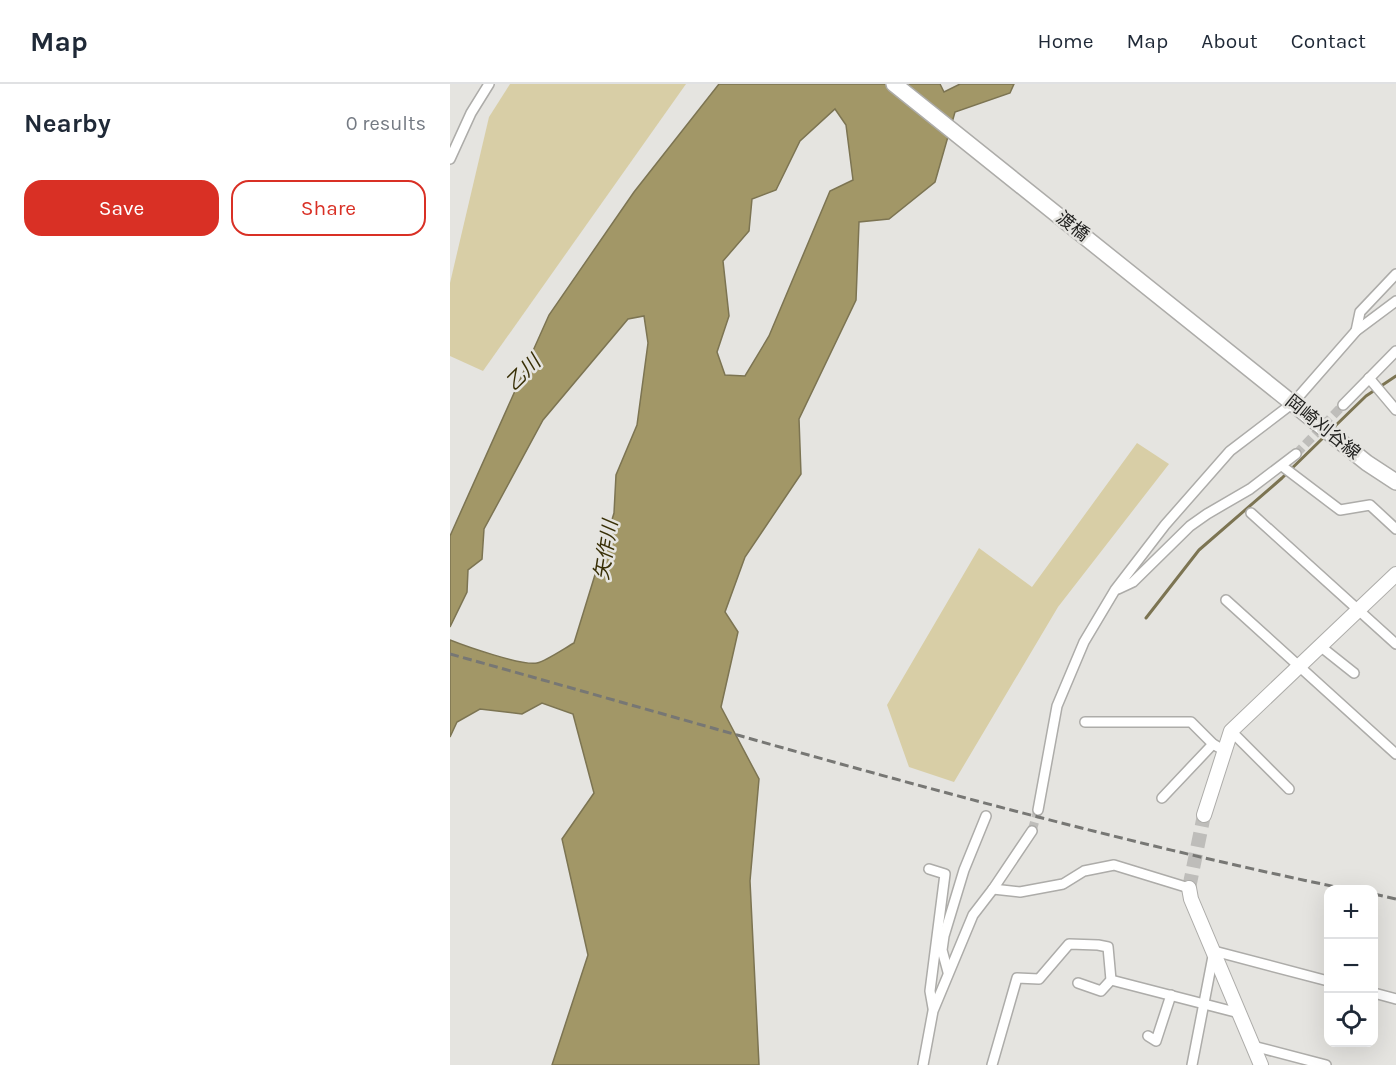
<!DOCTYPE html>
<html lang="en">
<head>
<meta charset="utf-8">
<style>
  :root { --surface:#fff; --page:#f2f2f3; --text:#1f2937; --muted:#747a83; --line:#e0e1e3; --accent:#d93025 }
  body { margin:0; font-family:Karla,"Noto Sans JP",sans-serif; background:var(--page); color:var(--text) }
  .controls { position:absolute; right:18px; bottom:18px; display:grid; overflow:hidden; border-radius:12px; box-shadow:0 6px 24px #0002 }
  .controls button { width:54px; height:54px; display:grid; place-items:center; padding:0; border:0; border-bottom:2px solid var(--line); background:var(--surface); color:var(--text); font:30px sans-serif }
  .list { margin:0; padding:0; list-style:none }
  h2 { display:flex; justify-content:space-between; align-items:center; height:78px; margin:0; padding:0 24px; font-size:26px }
  h2 small { font-size:20px; font-weight:400; color:var(--muted) }
  .actions { display:flex; gap:12px; padding:18px 24px }
  .actions a { flex:1; padding:14px 0; border:2px solid var(--accent); border-radius:18px; text-align:center; font-size:21px; color:var(--accent) }
  .actions .main { background:var(--accent); color:#fff }
  .icon { flex:none; width:33px; height:33px; fill:none; stroke:currentColor; stroke-width:2; stroke-linecap:round; stroke-linejoin:round }
  .map { position:relative; flex:none; width:946px; height:981px; overflow:hidden }
  header { display:flex; align-items:center; gap:36px; box-sizing:border-box; height:84px; padding:0 30px; background:var(--surface); border-bottom:2px solid var(--line) }
  header strong { font-size:28px }
  nav { display:flex; gap:33px; margin-inline-start:auto; font-size:21px }
  main { display:flex }
  aside { flex:1; background:var(--surface) }
  .map>svg:first-child { display:block }
</style>
</head>
<body>
<header>
<strong>Map</strong>
<nav><a>Home</a><a>Map</a><a>About</a><a>Contact</a></nav>
</header>
<main>
<aside>
<h2>Nearby<small>0 results</small></h2>
<ul class="list">
</ul>
<div class="actions"><a class="main">Save</a><a>Share</a></div>
</aside>
<div class="map">
<svg width="946" height="981" viewBox="0 0 946 981">
  <rect width="100%" height="100%" fill="#e5e4e0"/>
  <g fill="#d8cea6">
    <path d="M 60,0 L 236,0 L 33,287 L 0,272 L 0,199 L 39,33 Z"/>
    <path d="M 687,359 L 719,380 L 608,523 L 504,698 L 459,683 L 437,621 L 529,464 L 582,503 Z"/>
  </g>
  <path fill="#a29767" stroke="#7c7452" stroke-width="1.5" fill-rule="evenodd" d="M 269,0 L 490,0 L 494,8 L 510,0 L 564,0 L 560,9 L 505,28 L 485,98 L 439,135 L 409,138 L 406,216 L 349,335 L 351,390 L 295,473 L 275,528 L 288,548 L 271,623 L 309,695 L 300,797 L 309,981 L 102,981 L 138,871 L 112,755 L 144,709 L 123,630 L 92,619 L 72,630 L 30,625 L 7,638 L 0,653 L 0,556 C 15,562 72,582 87,579 C 96,577 115,564 124,559 L 164,429 L 166,391 L 187,341 L 198,259 L 194,232 L 178,235 L 93,336 L 34,445 L 32,475 L 18,486 L 17,508 L 0,543 L 0,452 L 99,231 L 184,108 ZM 385,25 L 396,41 L 403,96 L 380,107 L 319,252 L 295,292 L 275,291 L 267,268 L 279,232 L 273,177 L 299,147 L 302,115 L 326,106 L 350,57 Z"/>
  <g fill="none" stroke-linecap="round" stroke-linejoin="round">
    <g stroke="#7c7452" stroke-width="3">
      <path d="M 882,345 L 916,312 L 946,292"/>
      <path d="M 696,534 L 749,466 L 832,394 L 875,352"/>
    </g>
    <g stroke="#bebdba" stroke-width="9" stroke-dasharray="9 4.5" stroke-linecap="butt">
      <path d="M 846,370 L 893,321"/>
      <path d="M 582,747 L 588,726"/>
    </g>
    <path stroke="#bebdba" stroke-width="14" stroke-dasharray="14 7" stroke-linecap="butt" d="M 739,804 L 754,731"/>
    <g stroke="#adaca9" stroke-width="12">
      <g id="street">
        <path d="M 0,75 L 21,29 L 39,0"/>
        <path d="M 906,247 L 910,228 L 946,190"/>
        <path d="M 919,294 L 946,326"/>
        <path d="M 893,321 L 946,267"/>
        <path d="M 832,382 L 890,426 L 920,421 L 946,445"/>
        <path d="M 801,429 L 946,560"/>
        <path d="M 668,505 L 683,498 L 740,442 L 757,430 L 800,405 L 846,370"/>
        <path d="M 776,516 L 946,670"/>
        <path d="M 870,562 L 904,589"/>
        <path d="M 635,638 L 741,638 L 763,660 L 775,667"/>
        <path d="M 781,647 L 839,705"/>
        <path d="M 712,714 L 763,660"/>
        <path d="M 588,726 L 607,622 L 634,558 L 665,506 L 715,441 L 780,367 L 843,319 L 906,247 L 946,217"/>
        <path d="M 479,785 L 495,790 L 480,907 L 483,924"/>
        <path d="M 543,805 L 570,808 L 613,800 L 634,787 L 664,781 L 739,804"/>
        <path d="M 498,888 L 492,866 L 494,852 L 514,786 L 536,732"/>
        <path d="M 661,896 L 789,929"/>
        <path d="M 924,909 L 946,915"/>
        <path d="M 698,952 L 706,957 L 721,911"/>
        <path d="M 803,962 L 876,981"/>
        <path d="M 473,981 L 483,927 L 523,831 L 543,805 L 582,747"/>
        <path d="M 542,981 L 567,894 L 589,895 L 619,860 L 648,861 L 658,863 L 661,896 L 651,907 L 628,899"/>
        <path d="M 742,981 L 764,867 L 878,897"/>
      </g>
    </g>
    <g stroke="#adaca9" stroke-width="16">
      <g id="secondary">
        <path d="M 754,731 L 781,647 L 946,490"/>
        <path d="M 739,804 L 741,815 L 811,981"/>
      </g>
    </g>
    <g stroke="#adaca9" stroke-width="18">
      <path id="primary" d="M 444,0 L 917,379 L 946,398"/>
    </g>
    <use href="#street" stroke="#fff" stroke-width="9"/>
    <use href="#secondary" stroke="#fff" stroke-width="14"/>
    <use href="#primary" stroke="#fff" stroke-width="15"/>
    <g stroke="#777774" stroke-width="3" stroke-dasharray="9 4.5" stroke-linecap="butt">
      <path d="M 0,570 C 299,653 597,744 901,806"/>
      <path d="M 924,810 L 946,815"/>
    </g>
  </g>
  <g text-anchor="middle" dominant-baseline="central" stroke-width="5" stroke-linejoin="round" paint-order="stroke">
    <g font-size="18" fill="#222220" stroke="#e5e4e0">
      <text transform="translate(623 142) rotate(38)">渡橋</text>
      <text transform="translate(873 343) rotate(39)">岡崎刈谷線</text>
    </g>
    <g font-size="20" font-style="italic" fill="#382f06" stroke="#e5e4e0">
      <text transform="translate(73 289) rotate(-45)">乙川</text>
      <text transform="translate(156 466) rotate(-81)">矢作川</text>
    </g>
  </g>
</svg>
<div class="controls">
<button>+</button>
<button>−</button>
<button><svg class="icon" aria-label="locate" viewBox="0 0 24 24"><circle cx="12" cy="12" r="6"/><path d="M12 2v4M12 18v4M2 12h4M18 12h4"/></svg></button>
</div>
</div>
</main>
</body>
</html>
